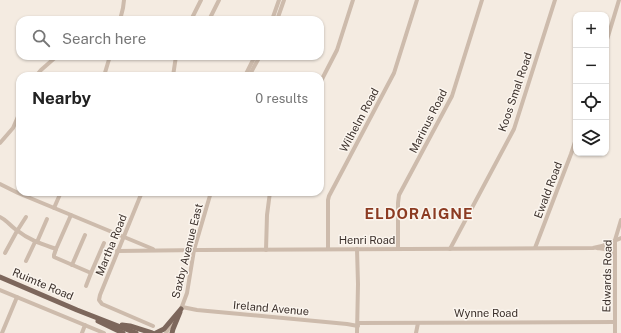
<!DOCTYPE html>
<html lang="en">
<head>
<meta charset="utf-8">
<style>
  :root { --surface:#fff; --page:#f6f6f6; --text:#222; --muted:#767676; --line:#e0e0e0 }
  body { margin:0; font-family:"Public Sans",sans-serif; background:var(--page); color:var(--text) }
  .controls { position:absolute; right:12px; top:12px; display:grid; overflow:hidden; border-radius:8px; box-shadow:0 1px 3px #0004 }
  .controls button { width:36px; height:36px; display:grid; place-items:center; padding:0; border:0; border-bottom:1px solid var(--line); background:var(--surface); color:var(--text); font:20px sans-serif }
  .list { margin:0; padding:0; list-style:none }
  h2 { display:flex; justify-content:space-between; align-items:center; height:52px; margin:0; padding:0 16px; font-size:17px }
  h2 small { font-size:13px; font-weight:400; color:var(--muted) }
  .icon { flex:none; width:22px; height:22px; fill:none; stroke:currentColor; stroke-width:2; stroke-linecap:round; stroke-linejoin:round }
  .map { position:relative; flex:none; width:621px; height:333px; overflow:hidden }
  .search { position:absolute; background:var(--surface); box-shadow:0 1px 3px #0004; left:16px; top:16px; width:308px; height:44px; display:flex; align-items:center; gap:10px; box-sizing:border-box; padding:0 14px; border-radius:12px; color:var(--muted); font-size:15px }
  .panel { position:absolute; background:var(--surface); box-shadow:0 1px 3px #0004; left:16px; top:72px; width:308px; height:124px; border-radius:12px }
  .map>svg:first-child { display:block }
</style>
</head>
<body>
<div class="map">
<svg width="621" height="333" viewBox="0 0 621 333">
  <rect width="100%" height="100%" fill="#f4ebe1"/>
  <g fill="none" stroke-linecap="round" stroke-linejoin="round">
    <g stroke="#cdbbac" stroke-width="4">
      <path d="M 120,20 L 123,8 L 124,0"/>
      <path d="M 191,20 L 201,0"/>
      <path d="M 209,20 L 219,0"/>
      <path d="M 272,20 L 279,0"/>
      <path d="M 277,20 L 284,0"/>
      <path d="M 606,43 L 619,0"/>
      <path d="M 36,76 L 41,70 L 57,56"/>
      <path d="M 104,76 L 110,56"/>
      <path d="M 173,76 L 176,56"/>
      <path d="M 245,76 L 255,56"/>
      <path d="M 249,76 L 260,56"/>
      <path d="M 320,83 L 337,50 L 353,0"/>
      <path d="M 0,143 L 13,128 L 20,112"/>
      <path d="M 0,184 L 18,193 L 153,249"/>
      <path d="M 142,192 L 100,295 L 99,300 L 102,304 L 153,326"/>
      <path d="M 54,208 L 61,192"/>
      <path d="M 71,215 L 56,249 L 54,255 L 54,257 L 91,273 L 104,243"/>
      <path d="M 0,217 C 7,220 11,227 18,231 C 29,240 42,244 56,249"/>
      <path d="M 37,242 L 47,219"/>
      <path d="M 535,248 L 571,154 L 576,139"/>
      <path d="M 597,248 C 604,249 611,249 615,256"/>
      <path d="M 328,249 L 328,200 L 329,196 L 394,73 L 417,0"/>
      <path d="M 357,249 L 358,284 L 357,333"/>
      <path d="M 398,249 L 398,203 L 399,195 L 452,96 L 482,0"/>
      <path d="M 450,249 L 514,129 L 555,0"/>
      <path d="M 266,250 L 267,215 L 270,192"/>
      <path d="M 117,251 L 200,250 L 593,248 L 602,246 L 621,238"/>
      <path d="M 5,253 L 17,231 L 26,217"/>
      <path d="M 26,261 L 35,242"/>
      <path d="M 72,265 L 85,235"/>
      <path d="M 86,286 L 91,273"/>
      <path d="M 0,290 L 104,333"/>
      <path d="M 182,307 L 197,310 L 347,324 L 358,326"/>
      <path d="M 181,309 L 187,293 L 194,250 L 211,192"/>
      <path d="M 358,323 L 615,322"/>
      <path d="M 2,333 L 17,297"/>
      <path d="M 82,333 L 85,325"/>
      <path d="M 166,333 L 174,320"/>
      <path d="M 416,333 L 418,323"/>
      <path d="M 615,333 L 615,240 L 621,220"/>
    </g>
    <g stroke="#7d675c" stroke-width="5">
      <path d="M 0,277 L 77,310 L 136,333"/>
      <path d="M 98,321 L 123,333"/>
      <path d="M 122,325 L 130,326 L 152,333"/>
      <path d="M 156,333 L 164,329 L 181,309"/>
      <path d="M 172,333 L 173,329 L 180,312"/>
    </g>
  </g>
  <g text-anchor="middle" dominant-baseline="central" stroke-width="3" stroke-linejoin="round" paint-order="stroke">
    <g font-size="11" fill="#3b302b" stroke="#fbf5ee">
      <text transform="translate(515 92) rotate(-71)">Koos Smal Road</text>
      <text transform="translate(359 120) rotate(-62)">Wilhelm Road</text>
      <text transform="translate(428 121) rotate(-63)">Marinus Road</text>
      <text transform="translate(548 190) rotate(-69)">Ewald Road</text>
      <text x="367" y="240">Henri Road</text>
      <text transform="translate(111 245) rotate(-68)">Martha Road</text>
      <text transform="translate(187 251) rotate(-76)">Saxby Avenue East</text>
      <text transform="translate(607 276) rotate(-89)">Edwards Road</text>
      <text transform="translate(43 284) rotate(23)">Ruimte Road</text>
      <text transform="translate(271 308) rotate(5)">Ireland Avenue</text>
      <text x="486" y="313">Wynne Road</text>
    </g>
    <g font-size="15" font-weight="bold" letter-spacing="1" fill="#8c3b22" stroke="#fbf5ee">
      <text x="419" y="213">ELDORAIGNE</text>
    </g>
  </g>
</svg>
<div class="controls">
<button>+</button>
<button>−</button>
<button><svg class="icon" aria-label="locate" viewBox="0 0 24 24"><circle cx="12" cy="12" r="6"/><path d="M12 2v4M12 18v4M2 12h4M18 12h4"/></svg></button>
<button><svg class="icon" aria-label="layers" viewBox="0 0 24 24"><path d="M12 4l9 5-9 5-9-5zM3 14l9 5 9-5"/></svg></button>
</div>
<div class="search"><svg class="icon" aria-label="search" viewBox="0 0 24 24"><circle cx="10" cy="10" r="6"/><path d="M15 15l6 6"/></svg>Search here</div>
<section class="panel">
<h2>Nearby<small>0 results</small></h2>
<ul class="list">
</ul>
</section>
</div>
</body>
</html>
